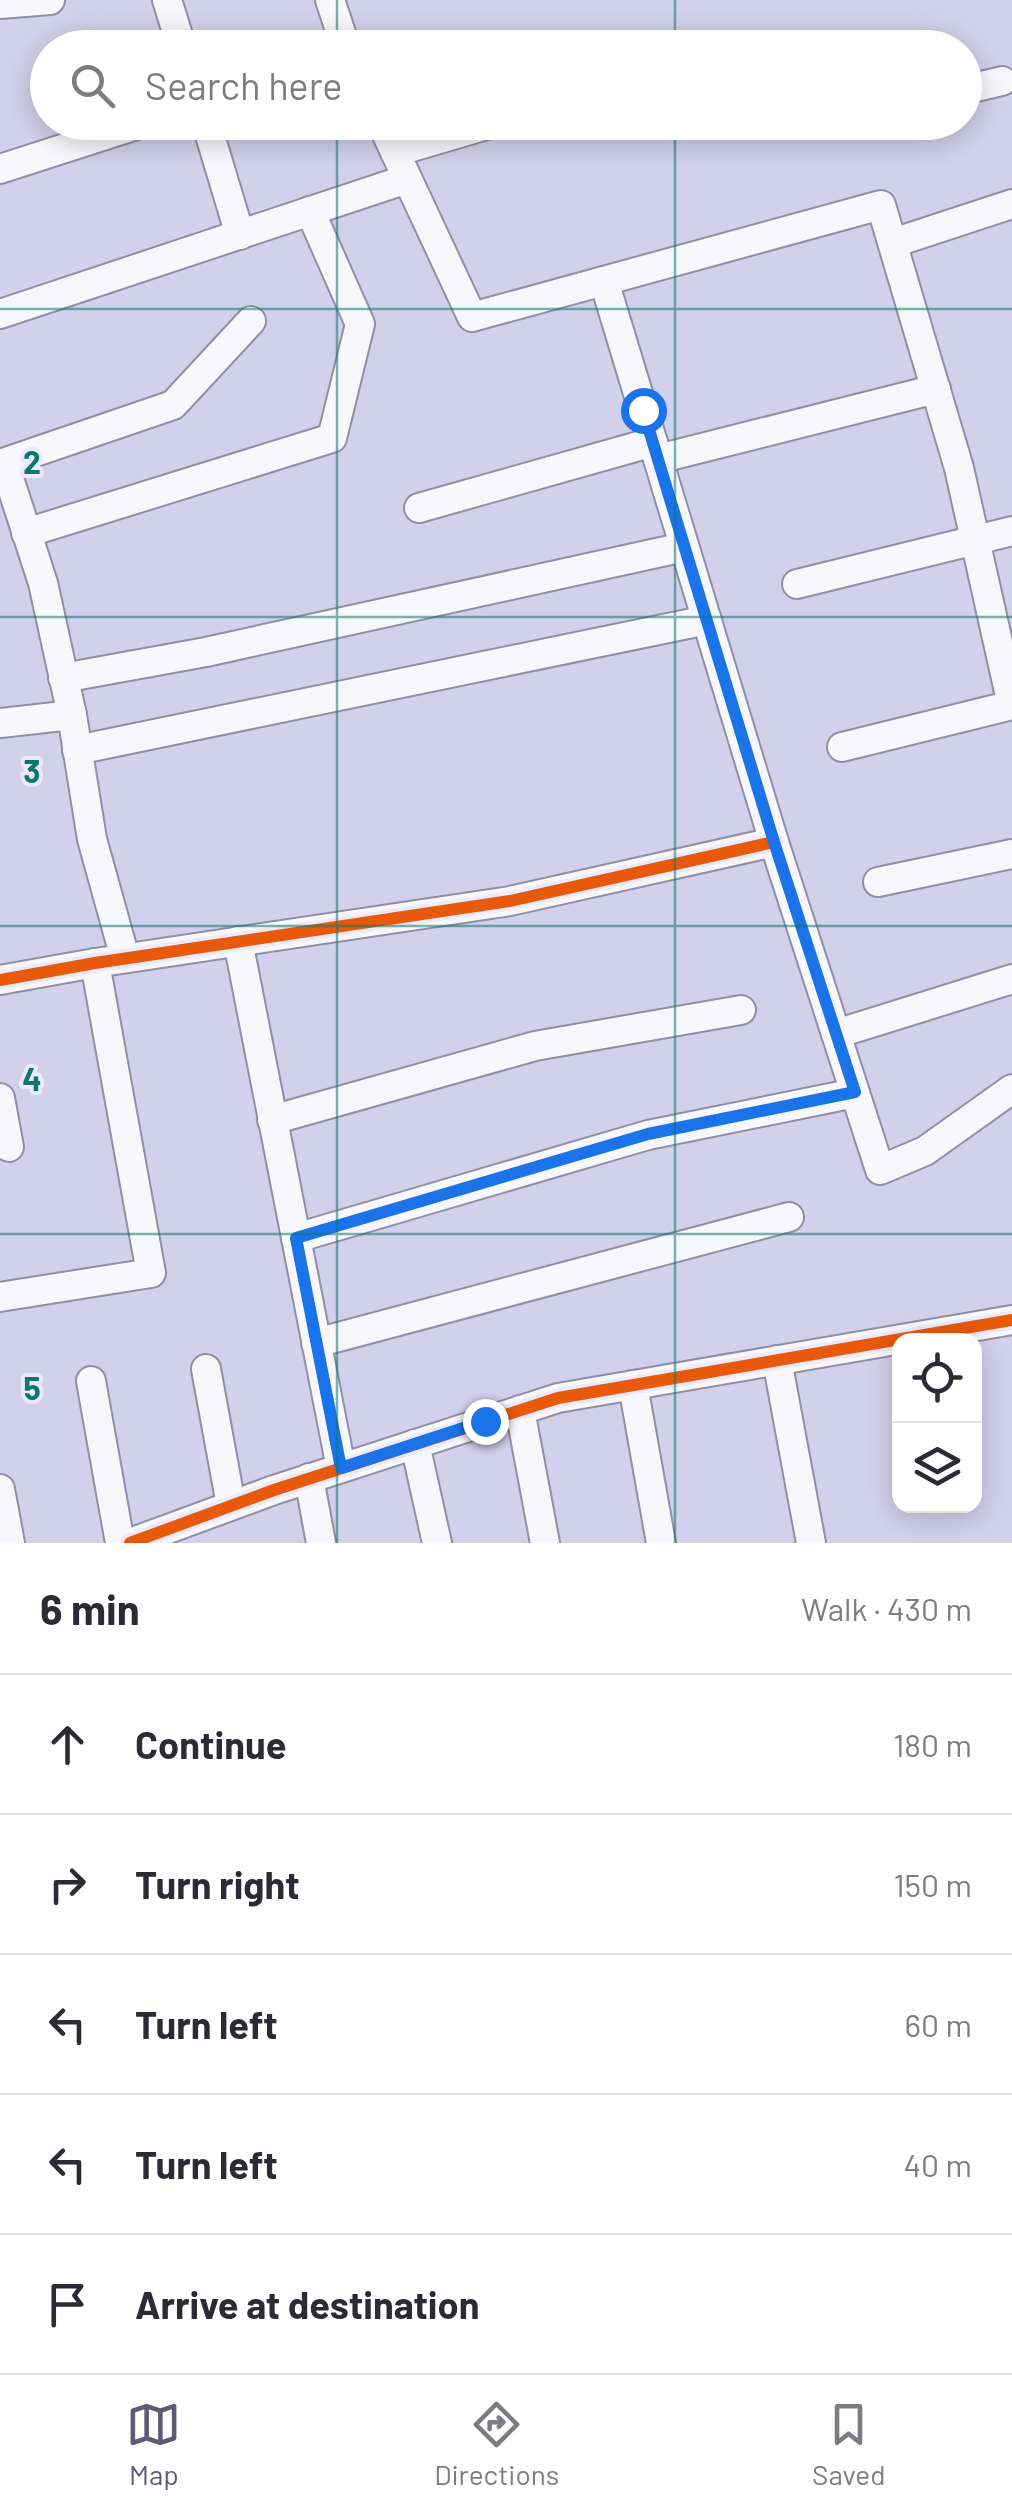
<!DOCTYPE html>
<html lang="en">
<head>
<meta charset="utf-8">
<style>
  :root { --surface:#fff; --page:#f2f2f3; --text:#2b2b33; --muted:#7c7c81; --line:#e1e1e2; --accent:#5e5a76 }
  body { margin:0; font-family:Barlow,sans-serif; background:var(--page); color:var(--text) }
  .controls { position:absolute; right:30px; bottom:30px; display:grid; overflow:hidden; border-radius:20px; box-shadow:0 5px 25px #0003 }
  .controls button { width:90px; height:90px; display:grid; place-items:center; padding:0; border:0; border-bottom:2px solid var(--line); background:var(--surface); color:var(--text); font:50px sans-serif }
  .stop { position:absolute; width:30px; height:30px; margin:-22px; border:8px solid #1a73e8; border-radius:50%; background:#fff }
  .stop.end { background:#1a73e8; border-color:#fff; box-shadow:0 2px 10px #0008 }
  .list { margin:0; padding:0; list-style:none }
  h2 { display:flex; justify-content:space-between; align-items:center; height:130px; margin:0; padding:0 40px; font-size:42px }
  h2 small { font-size:32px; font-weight:400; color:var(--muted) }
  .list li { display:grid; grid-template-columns:65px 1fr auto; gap:30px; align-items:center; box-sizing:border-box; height:140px; padding:0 40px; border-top:2px solid var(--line) }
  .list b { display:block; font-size:38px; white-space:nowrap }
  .list em { font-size:32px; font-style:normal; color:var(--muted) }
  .icon { flex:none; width:55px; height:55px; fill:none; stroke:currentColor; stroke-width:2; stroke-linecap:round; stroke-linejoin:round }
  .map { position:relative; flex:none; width:1012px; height:1543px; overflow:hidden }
  .search { position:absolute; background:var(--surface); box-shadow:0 5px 25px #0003; left:30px; right:30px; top:30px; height:110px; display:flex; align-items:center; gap:25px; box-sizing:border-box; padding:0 35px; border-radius:55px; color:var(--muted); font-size:38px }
  .sheet { height:830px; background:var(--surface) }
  nav { display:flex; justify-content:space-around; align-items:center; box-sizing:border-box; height:140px; border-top:2px solid var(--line); background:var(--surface); font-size:28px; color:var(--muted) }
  nav a { display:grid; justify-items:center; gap:5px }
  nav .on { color:var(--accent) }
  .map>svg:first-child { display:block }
</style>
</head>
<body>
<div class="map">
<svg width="1012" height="1543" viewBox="0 0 1012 1543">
  <rect width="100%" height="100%" fill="#d2d0ea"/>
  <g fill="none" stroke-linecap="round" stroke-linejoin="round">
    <g stroke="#918ea6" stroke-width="32">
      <g id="minor">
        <path d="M 167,0 L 182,48"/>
        <path d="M 330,0 L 346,48"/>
        <path d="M 0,4 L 50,0"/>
        <path d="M 964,90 L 1002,81"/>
        <path d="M 206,122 L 240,235"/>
        <path d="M 381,122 L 472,317 L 881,205 L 959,468 L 1012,705"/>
        <path d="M 395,152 L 497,122"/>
        <path d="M 0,169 L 146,122"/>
        <path d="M 893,243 L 1012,204"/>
        <path d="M 604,281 L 774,842 L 880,1170 L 925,1151 L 1012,1089"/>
        <path d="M 0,314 L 407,179"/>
        <path d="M 658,459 L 936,389"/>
        <path d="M 4,463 L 43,583 L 72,715 L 92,839 L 125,958"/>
        <path d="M 0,464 L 173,405 L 251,321"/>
        <path d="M 419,508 L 653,442"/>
        <path d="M 26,533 L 332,438 L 360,324 L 310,211"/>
        <path d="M 797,584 L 1012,531"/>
        <path d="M 63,678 L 206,652 L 684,547"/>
        <path d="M 0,723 L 72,715"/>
        <path d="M 842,747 L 1012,705"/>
        <path d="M 77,750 L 707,620"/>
        <path d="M 878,882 L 1012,854"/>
        <path d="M 238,941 L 341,1468"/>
        <path d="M 0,980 L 95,963 L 510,901 L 774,842"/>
        <path d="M 836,1034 L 1012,979"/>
        <path d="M 0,1098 L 9,1147"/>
        <path d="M 272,1120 L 535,1046 L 741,1010"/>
        <path d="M 296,1238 L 648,1135 L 855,1093"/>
        <path d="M 0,1297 L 151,1273 L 95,963"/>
        <path d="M 316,1343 L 789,1217"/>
        <path d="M 777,1360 L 811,1543"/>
        <path d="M 206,1369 L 231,1505"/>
        <path d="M 91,1381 L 120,1543"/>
        <path d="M 633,1385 L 661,1543"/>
        <path d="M 520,1410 L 545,1543"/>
        <path d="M 415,1444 L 437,1543"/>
        <path d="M 309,1478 L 321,1543"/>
        <path d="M 0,1489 L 10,1543"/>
        <path d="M 130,1543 L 274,1490 L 558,1398 L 1012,1320"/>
      </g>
    </g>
    <use href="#minor" stroke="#f8f8fc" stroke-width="28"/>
    <g stroke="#ebeafa" stroke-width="19">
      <g id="cycleway">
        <path d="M 0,980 L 95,963 L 510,901 L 774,842"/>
        <path d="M 130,1543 L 274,1490 L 558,1398 L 1012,1320"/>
      </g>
    </g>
    <use href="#cycleway" stroke="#e8590c" stroke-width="12"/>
  </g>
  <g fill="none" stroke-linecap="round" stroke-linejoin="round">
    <path stroke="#1a73e8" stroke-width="12" d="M 485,1421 L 341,1468 L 296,1238 L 648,1134 L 855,1092 L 774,842 L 643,410"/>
  </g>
  <path fill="none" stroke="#0f766e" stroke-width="2.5" stroke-opacity="0.55" d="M 337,0 L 337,48M 675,0 L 675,48M 337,122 L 337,1543M 675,122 L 675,1543M 0,309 L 1012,309M 0,617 L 1012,617M 0,926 L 1012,926M 0,1234 L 1012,1234"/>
  <g font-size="32" text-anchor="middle" font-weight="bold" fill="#0f766e" stroke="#ebeafa" stroke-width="8" stroke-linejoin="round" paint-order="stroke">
    <text x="32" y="474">2</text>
    <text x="32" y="783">3</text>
    <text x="32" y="1091">4</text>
    <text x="32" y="1400">5</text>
  </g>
</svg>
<div class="controls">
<button><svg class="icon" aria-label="locate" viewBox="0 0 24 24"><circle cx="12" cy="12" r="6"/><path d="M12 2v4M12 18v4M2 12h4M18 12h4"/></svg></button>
<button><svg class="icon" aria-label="layers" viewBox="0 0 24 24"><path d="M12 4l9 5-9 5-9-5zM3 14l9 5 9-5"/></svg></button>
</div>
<div class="stop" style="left:643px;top:410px"></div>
<div class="stop end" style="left:485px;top:1421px"></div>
<div class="search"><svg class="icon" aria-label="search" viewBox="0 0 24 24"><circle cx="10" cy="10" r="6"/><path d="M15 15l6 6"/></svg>Search here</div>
</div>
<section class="sheet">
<h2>6 min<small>Walk · 430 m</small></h2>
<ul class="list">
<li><svg class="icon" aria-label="ahead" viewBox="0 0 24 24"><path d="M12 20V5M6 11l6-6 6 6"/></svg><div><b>Continue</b></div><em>180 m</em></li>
<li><svg class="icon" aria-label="right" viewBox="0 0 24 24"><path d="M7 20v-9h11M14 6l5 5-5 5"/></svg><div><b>Turn right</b></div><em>150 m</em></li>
<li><svg class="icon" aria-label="left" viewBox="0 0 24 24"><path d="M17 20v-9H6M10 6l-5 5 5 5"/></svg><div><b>Turn left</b></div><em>60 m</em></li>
<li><svg class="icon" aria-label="left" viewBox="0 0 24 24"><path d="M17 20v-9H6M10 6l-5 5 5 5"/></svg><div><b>Turn left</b></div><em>40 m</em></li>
<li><svg class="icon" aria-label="arrive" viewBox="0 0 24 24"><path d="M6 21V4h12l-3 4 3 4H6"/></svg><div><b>Arrive at destination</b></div></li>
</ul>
</section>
<nav>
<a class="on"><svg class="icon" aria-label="map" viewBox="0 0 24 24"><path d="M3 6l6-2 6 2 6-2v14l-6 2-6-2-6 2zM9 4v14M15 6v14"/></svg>Map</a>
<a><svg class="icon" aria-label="directions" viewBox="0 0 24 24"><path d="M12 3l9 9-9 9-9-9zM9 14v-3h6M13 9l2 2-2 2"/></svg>Directions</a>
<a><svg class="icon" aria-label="saved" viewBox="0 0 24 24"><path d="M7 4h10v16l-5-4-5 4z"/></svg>Saved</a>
</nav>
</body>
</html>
